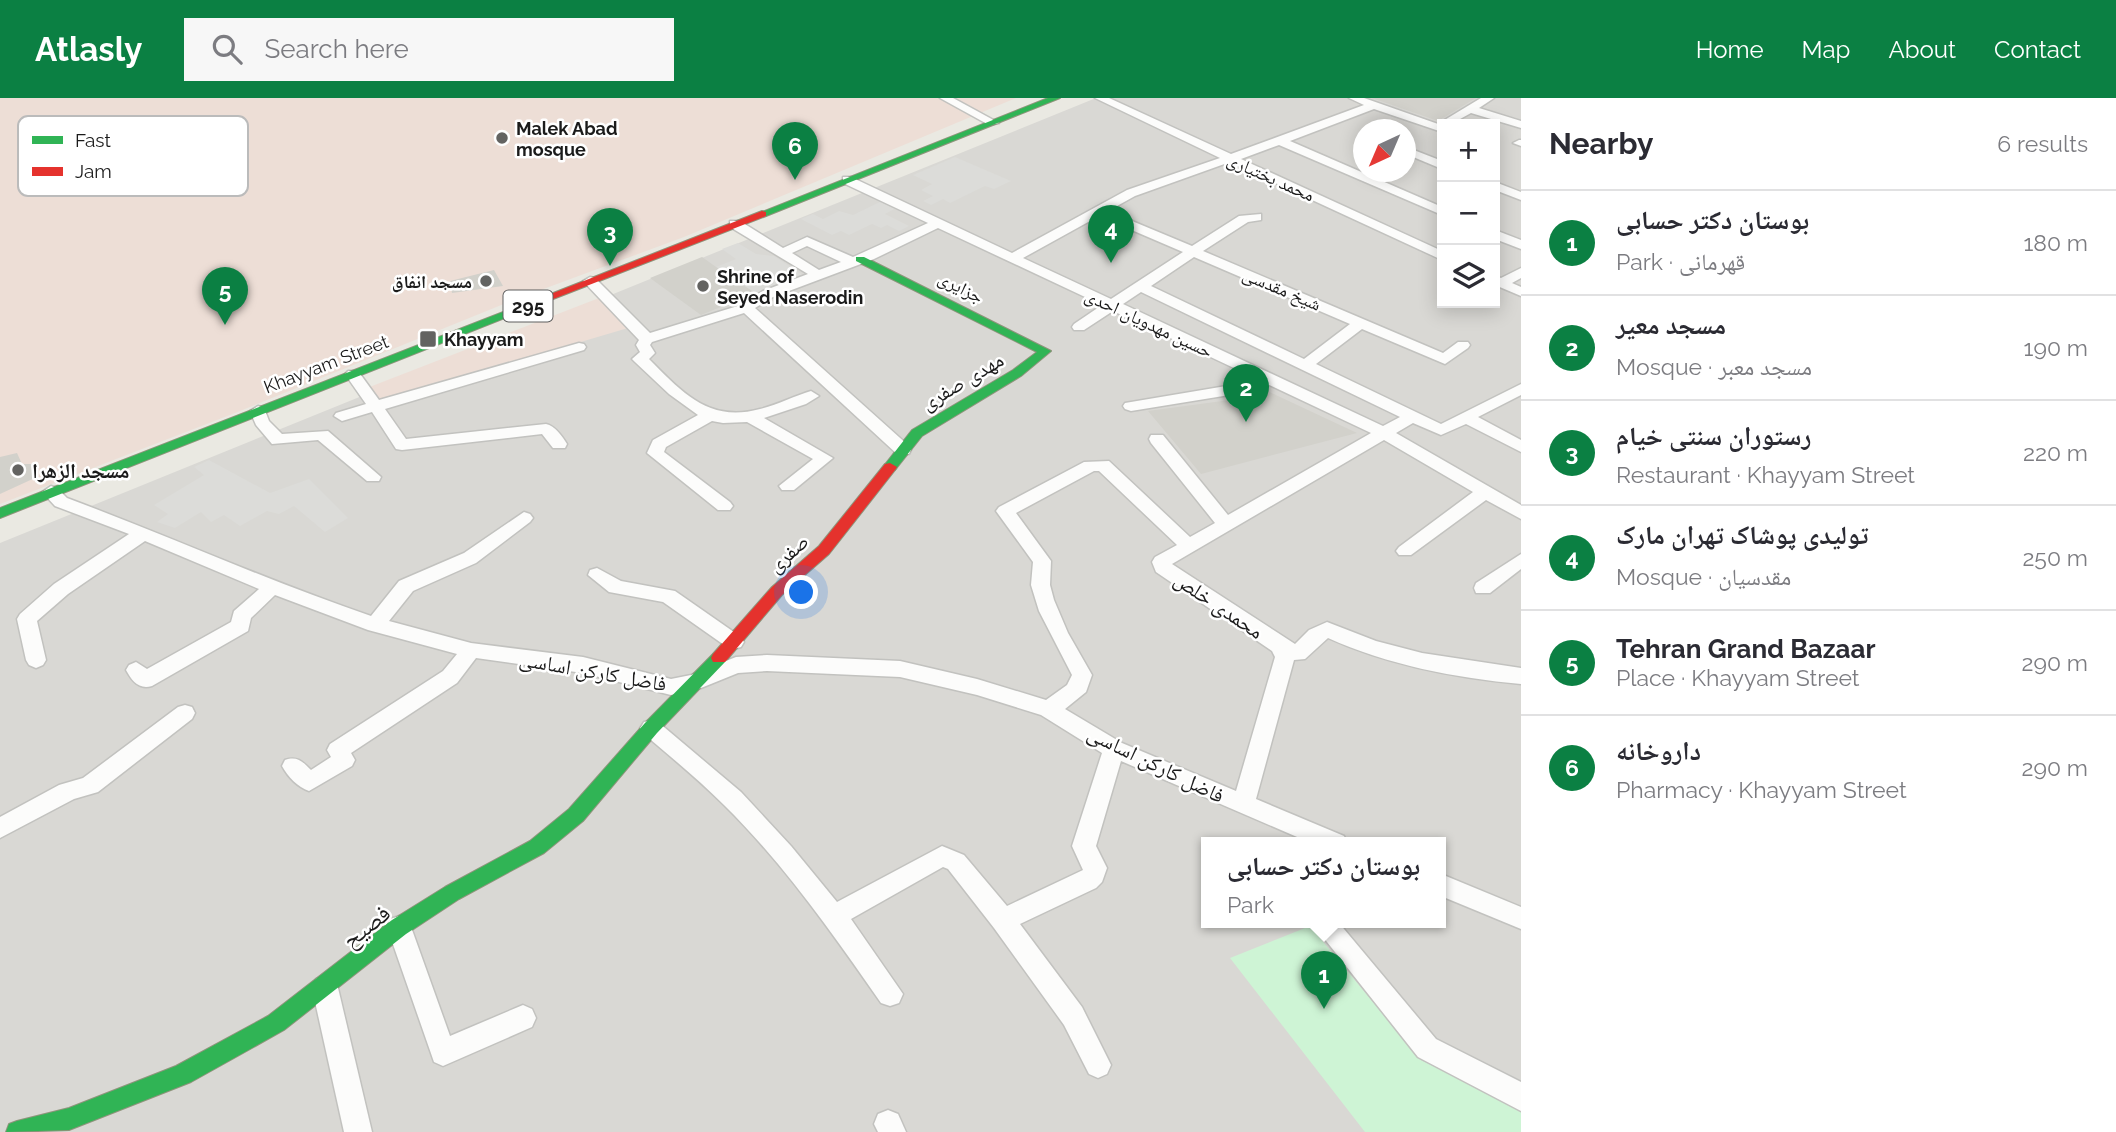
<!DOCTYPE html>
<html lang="en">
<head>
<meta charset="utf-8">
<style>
  :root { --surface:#fff; --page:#f7f7f7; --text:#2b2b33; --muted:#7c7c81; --line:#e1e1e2; --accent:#0b8043 }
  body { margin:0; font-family:Raleway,"Noto Naskh Arabic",sans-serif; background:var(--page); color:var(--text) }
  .controls { position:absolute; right:21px; top:21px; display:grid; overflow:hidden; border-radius:0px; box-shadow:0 4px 18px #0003 }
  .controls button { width:63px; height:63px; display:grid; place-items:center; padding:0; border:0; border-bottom:2px solid var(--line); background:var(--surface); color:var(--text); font:35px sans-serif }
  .compass { position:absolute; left:1353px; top:21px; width:63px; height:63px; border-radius:50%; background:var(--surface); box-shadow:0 4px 18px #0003; rotate:224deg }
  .you { position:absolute; left:802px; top:495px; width:24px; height:24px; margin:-18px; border:5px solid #fff; border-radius:50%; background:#1a73e8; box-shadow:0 0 0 10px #1a73e833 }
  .badge { display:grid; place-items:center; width:46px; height:46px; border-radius:50%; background:var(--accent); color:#fff; font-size:23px; font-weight:700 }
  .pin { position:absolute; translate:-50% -58px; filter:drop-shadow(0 2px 4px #0008) }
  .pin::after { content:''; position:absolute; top:37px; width:24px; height:21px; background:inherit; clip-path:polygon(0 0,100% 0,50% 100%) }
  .popup { position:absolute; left:1201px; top:739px; width:245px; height:91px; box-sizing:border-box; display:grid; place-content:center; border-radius:0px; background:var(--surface); filter:drop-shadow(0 2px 5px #0005); font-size:23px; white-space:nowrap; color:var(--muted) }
  .popup b { font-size:26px; color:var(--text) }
  .popup::after { content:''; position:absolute; left:50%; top:100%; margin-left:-14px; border:14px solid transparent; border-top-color:var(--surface) }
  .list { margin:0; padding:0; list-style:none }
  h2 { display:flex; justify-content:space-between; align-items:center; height:91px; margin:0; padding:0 28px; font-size:30px }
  h2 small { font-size:23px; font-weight:400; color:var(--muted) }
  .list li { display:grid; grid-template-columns:46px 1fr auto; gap:21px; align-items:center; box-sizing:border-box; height:105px; padding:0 28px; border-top:2px solid var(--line) }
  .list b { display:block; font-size:26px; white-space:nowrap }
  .list p { margin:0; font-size:23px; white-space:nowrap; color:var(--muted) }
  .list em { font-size:23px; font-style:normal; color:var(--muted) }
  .icon { flex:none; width:38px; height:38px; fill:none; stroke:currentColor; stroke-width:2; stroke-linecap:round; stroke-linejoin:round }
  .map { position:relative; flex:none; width:1521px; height:1034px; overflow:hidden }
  header { display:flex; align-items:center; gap:42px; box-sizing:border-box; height:98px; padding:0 35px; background:var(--accent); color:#fff }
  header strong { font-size:33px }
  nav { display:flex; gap:38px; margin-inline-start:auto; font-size:24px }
  .search { width:490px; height:63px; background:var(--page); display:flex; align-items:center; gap:18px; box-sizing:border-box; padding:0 24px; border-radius:0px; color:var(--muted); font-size:26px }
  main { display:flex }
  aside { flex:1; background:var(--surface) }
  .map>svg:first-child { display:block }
</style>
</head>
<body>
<header>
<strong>Atlasly</strong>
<div class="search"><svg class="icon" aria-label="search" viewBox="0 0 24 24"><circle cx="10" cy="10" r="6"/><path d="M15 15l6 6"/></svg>Search here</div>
<nav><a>Home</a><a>Map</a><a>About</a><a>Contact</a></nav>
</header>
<main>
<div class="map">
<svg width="1521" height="1034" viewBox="0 0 1521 1034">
  <rect width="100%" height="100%" fill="#eae9e2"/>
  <path fill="#d9d8d4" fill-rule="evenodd" d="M 1096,0 L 1521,0 L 1521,1034 L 0,1034 L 0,445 ZM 1442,26 L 1495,26 L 1495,205 L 1442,205 ZM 1364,32 L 1406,32 L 1406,74 L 1364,74 ZM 1207,745 L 1441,745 L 1441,825 L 1207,825 Z"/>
  <g fill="#edded6">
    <path d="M 0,0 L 1016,0 L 684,139 L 511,203 L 235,315 L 0,406 Z"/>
    <path d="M 599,200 L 628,230 L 377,304 L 367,290 Z"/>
  </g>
  <path fill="#cef4d5" d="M 1310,828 L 1421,962 L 1521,1008 L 1521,1034 L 1365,1034 L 1230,860 Z"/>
  <g fill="#dcdcd9">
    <path d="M 955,59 L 1011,83 L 994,91 L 985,88 L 950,105 L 943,101 L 931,107 L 923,103 L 933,98 L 921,92 L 932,86 L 913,77 Z"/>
    <path d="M 884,102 L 898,109 L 885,116 L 909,128 L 899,133 L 887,127 L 881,130 L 872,126 L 849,137 L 841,133 L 832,137 L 801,121 L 813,116 L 823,121 L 839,113 L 853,117 Z"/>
    <path d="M 738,145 L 756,156 L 774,158 L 804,178 L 757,196 L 716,169 L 736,161 L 722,151 Z"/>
    <path d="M 209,362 L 270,395 L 309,381 L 348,420 L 325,434 L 294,408 L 279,416 L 267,413 L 240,428 L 224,417 L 211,424 L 201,414 L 175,430 L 157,424 L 168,416 L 154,407 L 204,377 L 194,369 Z"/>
  </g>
  <g fill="#d2d1cb">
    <path d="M 1372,0 L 1476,0 L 1438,23 Z"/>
    <path d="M 702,159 L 716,169 L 755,195 L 701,217 L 650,180 Z"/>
    <path d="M 494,172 L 503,188 L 452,195 L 450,183 Z"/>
    <path d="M 1265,292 L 1357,335 L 1201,376 L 1148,313 L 1252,299 Z"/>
    <path d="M 17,355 L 22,366 L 33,366 L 37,379 L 0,396 L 0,359 Z"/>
  </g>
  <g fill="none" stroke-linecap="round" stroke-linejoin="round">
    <g stroke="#c2c2bf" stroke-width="3">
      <g id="street">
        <path d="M 940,0 L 953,0 L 999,25 L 989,27 Z"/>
        <path d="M 1095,0 L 1109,0 L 1231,56 L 1364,7 L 1349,0 L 1364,0 L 1438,26 L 1481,0 L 1494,0 L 1479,10 L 1521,23 L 1521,30 L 1471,15 L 1451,26 L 1442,26 L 1442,34 L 1374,11 L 1290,43 L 1442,109 L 1442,117 L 1279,47 L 1241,61 L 1442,153 L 1442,162 L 1230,64 L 1135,98 L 1108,113 L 1192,148 L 1239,118 L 1261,116 L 1261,122 L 1248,124 L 1203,153 L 1443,255 L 1458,244 L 1468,244 L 1470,247 L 1468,250 L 1445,266 L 1362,231 L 1316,266 L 1441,326 L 1521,286 L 1521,297 L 1478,319 L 1521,342 L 1521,354 L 1466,326 L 1441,337 L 1413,325 L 1396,335 L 1521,407 L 1521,421 L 1486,402 L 1411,457 L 1399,457 L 1396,453 L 1399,449 L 1473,394 L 1384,342 L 1172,466 L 1295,546 L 1309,532 L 1327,524 L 1376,543 L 1422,555 L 1521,570 L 1521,586 C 1455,580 1388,567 1328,540 L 1305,561 L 1294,562 L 1256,701 L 1344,738 L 1347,745 L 1311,745 L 1121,663 L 1096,748 L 1107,770 L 1102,784 L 1096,790 L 1020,826 L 1082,909 L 1111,967 L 1107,976 L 1098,980 L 1089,976 L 1064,927 L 994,830 L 948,771 L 943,769 L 851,821 L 903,896 L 899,905 L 890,908 L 881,905 C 833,836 784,766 724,707 C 699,682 671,659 644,636 L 640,630 L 644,624 L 651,622 L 658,624 L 741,694 L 791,748 L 837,804 L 942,748 L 964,757 L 1007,808 L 1083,772 L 1072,748 L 1102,655 L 1041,617 L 977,597 L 900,579 L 767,573 L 738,575 L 701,590 L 671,597 L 583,575 L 476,560 L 457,585 L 351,655 L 355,662 L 352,668 L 309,693 C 298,689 288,679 282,668 L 285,662 C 297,658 302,663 311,672 L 331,659 L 327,652 L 330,646 L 443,573 L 457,556 L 368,532 L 275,497 L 251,520 L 248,533 L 152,588 C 139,592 132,583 126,572 L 129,567 L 136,564 L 147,571 L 231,524 L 234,513 L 259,491 L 145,443 L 68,496 L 37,523 L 46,562 L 43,567 L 36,570 L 29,567 L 26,562 L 17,521 L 20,516 L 54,486 L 129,436 L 55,408 L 42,394 L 51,388 L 57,390 L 67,400 C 169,438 268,483 371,518 L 399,483 L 464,455 L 524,414 L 530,416 L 533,420 L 530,424 L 476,465 L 413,493 L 389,523 L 471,545 L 583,559 L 671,581 L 691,577 L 736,559 L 767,557 L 900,563 L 977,581 L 1046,602 L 1067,587 L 1072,577 L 1039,513 L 1031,487 L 1033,464 L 996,413 L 999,409 L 1084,364 L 1109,363 L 1190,439 L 1215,425 L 1151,345 L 1149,341 L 1151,337 L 1163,337 L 1228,417 L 1371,335 L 1265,285 L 1248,294 L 1131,313 L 1125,311 L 1123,308 L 1125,305 L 1244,285 L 1253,279 L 1113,213 L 1084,232 L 1074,232 L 1072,229 L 1074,226 L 1102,207 L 938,130 L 874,161 L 773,199 L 755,210 L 909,348 L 911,352 L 909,356 L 897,356 L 744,215 L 652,244 L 650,247 L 655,255 L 649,261 C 683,295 709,325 760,311 C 777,307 794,298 811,293 L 819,298 L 806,306 L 764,320 L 833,360 L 794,392 L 782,392 L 779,388 L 813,361 L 747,324 L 723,325 L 712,323 L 666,349 L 664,354 L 730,404 L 733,408 L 730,412 L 718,412 L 647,355 L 653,342 L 698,317 L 669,296 L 635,264 L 632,261 L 640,254 L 636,247 L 639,242 L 583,183 L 590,179 L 595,180 L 650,235 L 741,207 L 763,193 L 808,176 L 730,129 L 730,123 L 740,123 L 783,150 L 807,139 L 853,159 L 928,125 L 843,85 L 843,79 L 851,79 L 1012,155 L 1127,92 L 1220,60 ZM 1099,118 L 1183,154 L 1111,201 L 1023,160 ZM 807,148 L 841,164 L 819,172 L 792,155 ZM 1194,159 L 1350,226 L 1304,261 L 1151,188 ZM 1141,194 L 1400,319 L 1383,328 L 1123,206 ZM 1094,373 L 1099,373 L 1177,447 L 1155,459 L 1152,464 L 1156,474 L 1272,553 L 1275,559 L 1236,693 L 1122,645 L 1065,611 L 1086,594 L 1092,577 L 1068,535 L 1054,502 L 1050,487 L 1051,463 L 1016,415 Z"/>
        <path d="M 1519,42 L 1521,42 L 1521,48 L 1513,45 Z"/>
        <path d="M 1406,49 L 1442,63 L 1442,71 L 1406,56 Z"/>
        <path d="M 1495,84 L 1521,94 L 1521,102 L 1495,92 Z"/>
        <path d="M 1495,132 L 1521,142 L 1521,151 L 1495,141 Z"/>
        <path d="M 1521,170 L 1521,180 L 1512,185 L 1521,189 L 1521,198 L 1495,187 L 1495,178 L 1501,180 Z"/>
        <path d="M 579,245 L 584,246 L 586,249 L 584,252 L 385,311 L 406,341 L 546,326 C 555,328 562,338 567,346 L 565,350 L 553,350 L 542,336 L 402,352 L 396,351 L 372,314 L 342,323 L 334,318 L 336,315 L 366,306 L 345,276 L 348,273 L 358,273 L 379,302 Z"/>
        <path d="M 258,308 L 264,310 L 269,323 L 282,336 L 328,333 L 381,379 L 379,383 L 367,383 L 318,342 L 272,346 L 256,327 L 250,313 Z"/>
        <path d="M 1521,456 L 1521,471 L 1490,495 L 1476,495 L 1474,490 L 1476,485 Z"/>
        <path d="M 597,470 L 621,483 L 675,493 L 741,539 L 744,544 L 741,549 L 734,551 L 727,549 L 663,504 L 609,494 L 588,477 L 590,472 Z"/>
        <path d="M 185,607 L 192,609 L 195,615 L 192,621 L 98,694 L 74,701 L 0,740 L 0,719 L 59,687 L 83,680 L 178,609 Z"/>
        <path d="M 1441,776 L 1521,809 L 1521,831 L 1441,798 Z"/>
        <path d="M 399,818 L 408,821 L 411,829 L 450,938 L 523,907 L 532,911 L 536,920 L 532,929 L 443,968 L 434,964 L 387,829 L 390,821 Z"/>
        <path d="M 1312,825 L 1339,825 L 1436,941 L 1521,984 L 1521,1013 L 1418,959 Z"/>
        <path d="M 325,878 L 334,881 L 338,890 L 372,1034 L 344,1034 L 312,890 L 316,881 Z"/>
        <path d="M 888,1012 L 898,1016 L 906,1034 L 878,1034 L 874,1026 L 878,1016 Z"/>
      </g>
    </g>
    <g stroke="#8e947b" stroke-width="2">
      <g id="fast">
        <path d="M 1048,0 L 1060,0 L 766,118 L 757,116 Z"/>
        <path d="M 856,159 L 864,159 L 1051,253 L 1021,278 L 922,338 L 895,372 L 890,373 L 883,369 L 912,332 L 1013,272 L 1037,254 L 856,163 Z"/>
        <path d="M 544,198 L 550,201 L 548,203 L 0,420 L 0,410 Z"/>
        <path d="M 719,554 L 725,556 L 727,560 L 725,564 L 657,635 L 583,723 L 544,755 L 459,801 L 406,836 L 284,932 L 191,984 L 69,1032 L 6,1034 L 9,1026 L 17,1023 L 69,1010 L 176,968 L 268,918 L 392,822 L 445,789 L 530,743 L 569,711 L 645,625 L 713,556 Z"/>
      </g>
    </g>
    <g stroke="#8e947b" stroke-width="2">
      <g id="jam">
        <path d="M 762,113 L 766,114 L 766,118 L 548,203 L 538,201 Z"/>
        <path d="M 890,365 L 897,369 L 895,372 L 829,456 L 782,497 L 725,564 L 713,564 L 711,560 L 713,556 L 772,489 L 819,448 L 885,366 Z"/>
      </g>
    </g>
    <use href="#street" fill="#fcfcfb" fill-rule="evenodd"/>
    <use href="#fast" fill="#30b455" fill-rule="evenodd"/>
    <use href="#jam" fill="#e5322d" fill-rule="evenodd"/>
  </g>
  <g fill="#636361" stroke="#fff" stroke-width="2.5">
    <circle cx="502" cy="40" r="7"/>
    <circle cx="486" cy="183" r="7"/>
    <circle cx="703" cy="188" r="7"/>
    <rect x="419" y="232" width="18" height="18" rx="3.5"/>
    <circle cx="18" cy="372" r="7"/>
  </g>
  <g text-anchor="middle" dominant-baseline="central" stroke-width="5" stroke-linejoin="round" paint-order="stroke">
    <g font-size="18" font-weight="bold" fill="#1b1b1b" stroke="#fff" text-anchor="start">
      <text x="516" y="30">Malek Abad<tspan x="516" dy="21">mosque</tspan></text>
      <text x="717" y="178">Shrine of<tspan x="717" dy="21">Seyed Naserodin</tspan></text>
      <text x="472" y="183" text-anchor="end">مسجد انفاق</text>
      <text x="444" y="241">Khayyam</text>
    </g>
    <g font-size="18" fill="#1b1b1b" stroke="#fff">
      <text transform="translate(1271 79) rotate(24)">محمد بختیاری</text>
      <text transform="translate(961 189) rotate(27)">جزایری</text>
      <text transform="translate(1282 191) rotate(23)">شیخ مقدسی</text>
      <text transform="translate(1149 225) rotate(25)">حسین مهدویان احدی</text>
      <text transform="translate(326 266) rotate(-21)">Khayyam Street</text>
    </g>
    <rect fill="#fff" stroke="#5f5f5f" stroke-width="2" x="503.5" y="192.5" width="49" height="31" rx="5"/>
    <g font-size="19" font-weight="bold" fill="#1b1b1b">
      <text x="528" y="208">295</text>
    </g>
    <g font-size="21" fill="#1b1b1b" stroke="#fff">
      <text transform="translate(962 283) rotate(-31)">مهدی صفری</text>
      <text transform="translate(788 455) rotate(-41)">صفری</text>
      <text transform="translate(1219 507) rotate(34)">محمدی خلص</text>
      <text transform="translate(593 573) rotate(10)">فاضل کارکن اساسی</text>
      <text transform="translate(1156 666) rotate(26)">فاضل کارکن اساسی</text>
    </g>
    <g font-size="21" font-weight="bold" fill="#1b1b1b" stroke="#fff" text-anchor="start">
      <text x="32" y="372">مسجد الزهرا</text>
    </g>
    <g font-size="24" fill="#1b1b1b" stroke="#fff">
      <text transform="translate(366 828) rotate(-38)">فصیح</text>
    </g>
  </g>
  <rect x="18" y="18" width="230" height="80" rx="10" fill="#fff" stroke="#bbb" stroke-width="2"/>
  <rect x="32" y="38" width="31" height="8" fill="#30b455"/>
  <rect x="32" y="69" width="31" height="9" fill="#e5322d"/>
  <g font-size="19" fill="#1b1b1b">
    <text x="75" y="49">Fast</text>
    <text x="75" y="80">Jam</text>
  </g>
</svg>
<div class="controls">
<button>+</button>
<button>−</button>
<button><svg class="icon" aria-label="layers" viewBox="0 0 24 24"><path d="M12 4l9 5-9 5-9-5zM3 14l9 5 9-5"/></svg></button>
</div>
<svg class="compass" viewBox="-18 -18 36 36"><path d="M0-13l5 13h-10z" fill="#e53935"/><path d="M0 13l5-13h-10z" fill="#7c7c81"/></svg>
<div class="you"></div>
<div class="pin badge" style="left:1324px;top:911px">1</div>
<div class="popup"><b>بوستان دکتر حسابی</b>Park</div>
<div class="pin badge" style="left:1246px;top:324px">2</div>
<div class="pin badge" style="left:610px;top:168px">3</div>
<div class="pin badge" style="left:1111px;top:165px">4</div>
<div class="pin badge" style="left:225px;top:227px">5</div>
<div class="pin badge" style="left:795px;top:82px">6</div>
</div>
<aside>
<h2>Nearby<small>6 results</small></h2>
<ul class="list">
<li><span class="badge">1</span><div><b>بوستان دکتر حسابی</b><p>Park · قهرمانی</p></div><em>180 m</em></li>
<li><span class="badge">2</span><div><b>مسجد معیر</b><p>Mosque · مسجد معبر</p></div><em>190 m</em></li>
<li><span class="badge">3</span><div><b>رستوران سنتی خیام</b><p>Restaurant · Khayyam Street</p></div><em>220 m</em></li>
<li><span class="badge">4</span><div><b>تولیدی پوشاک تهران مارک</b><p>Mosque · مقدسیان</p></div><em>250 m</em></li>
<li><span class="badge">5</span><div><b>Tehran Grand Bazaar</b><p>Place · Khayyam Street</p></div><em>290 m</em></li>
<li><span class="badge">6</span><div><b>داروخانه</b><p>Pharmacy · Khayyam Street</p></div><em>290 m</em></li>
</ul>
</aside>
</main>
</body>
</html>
